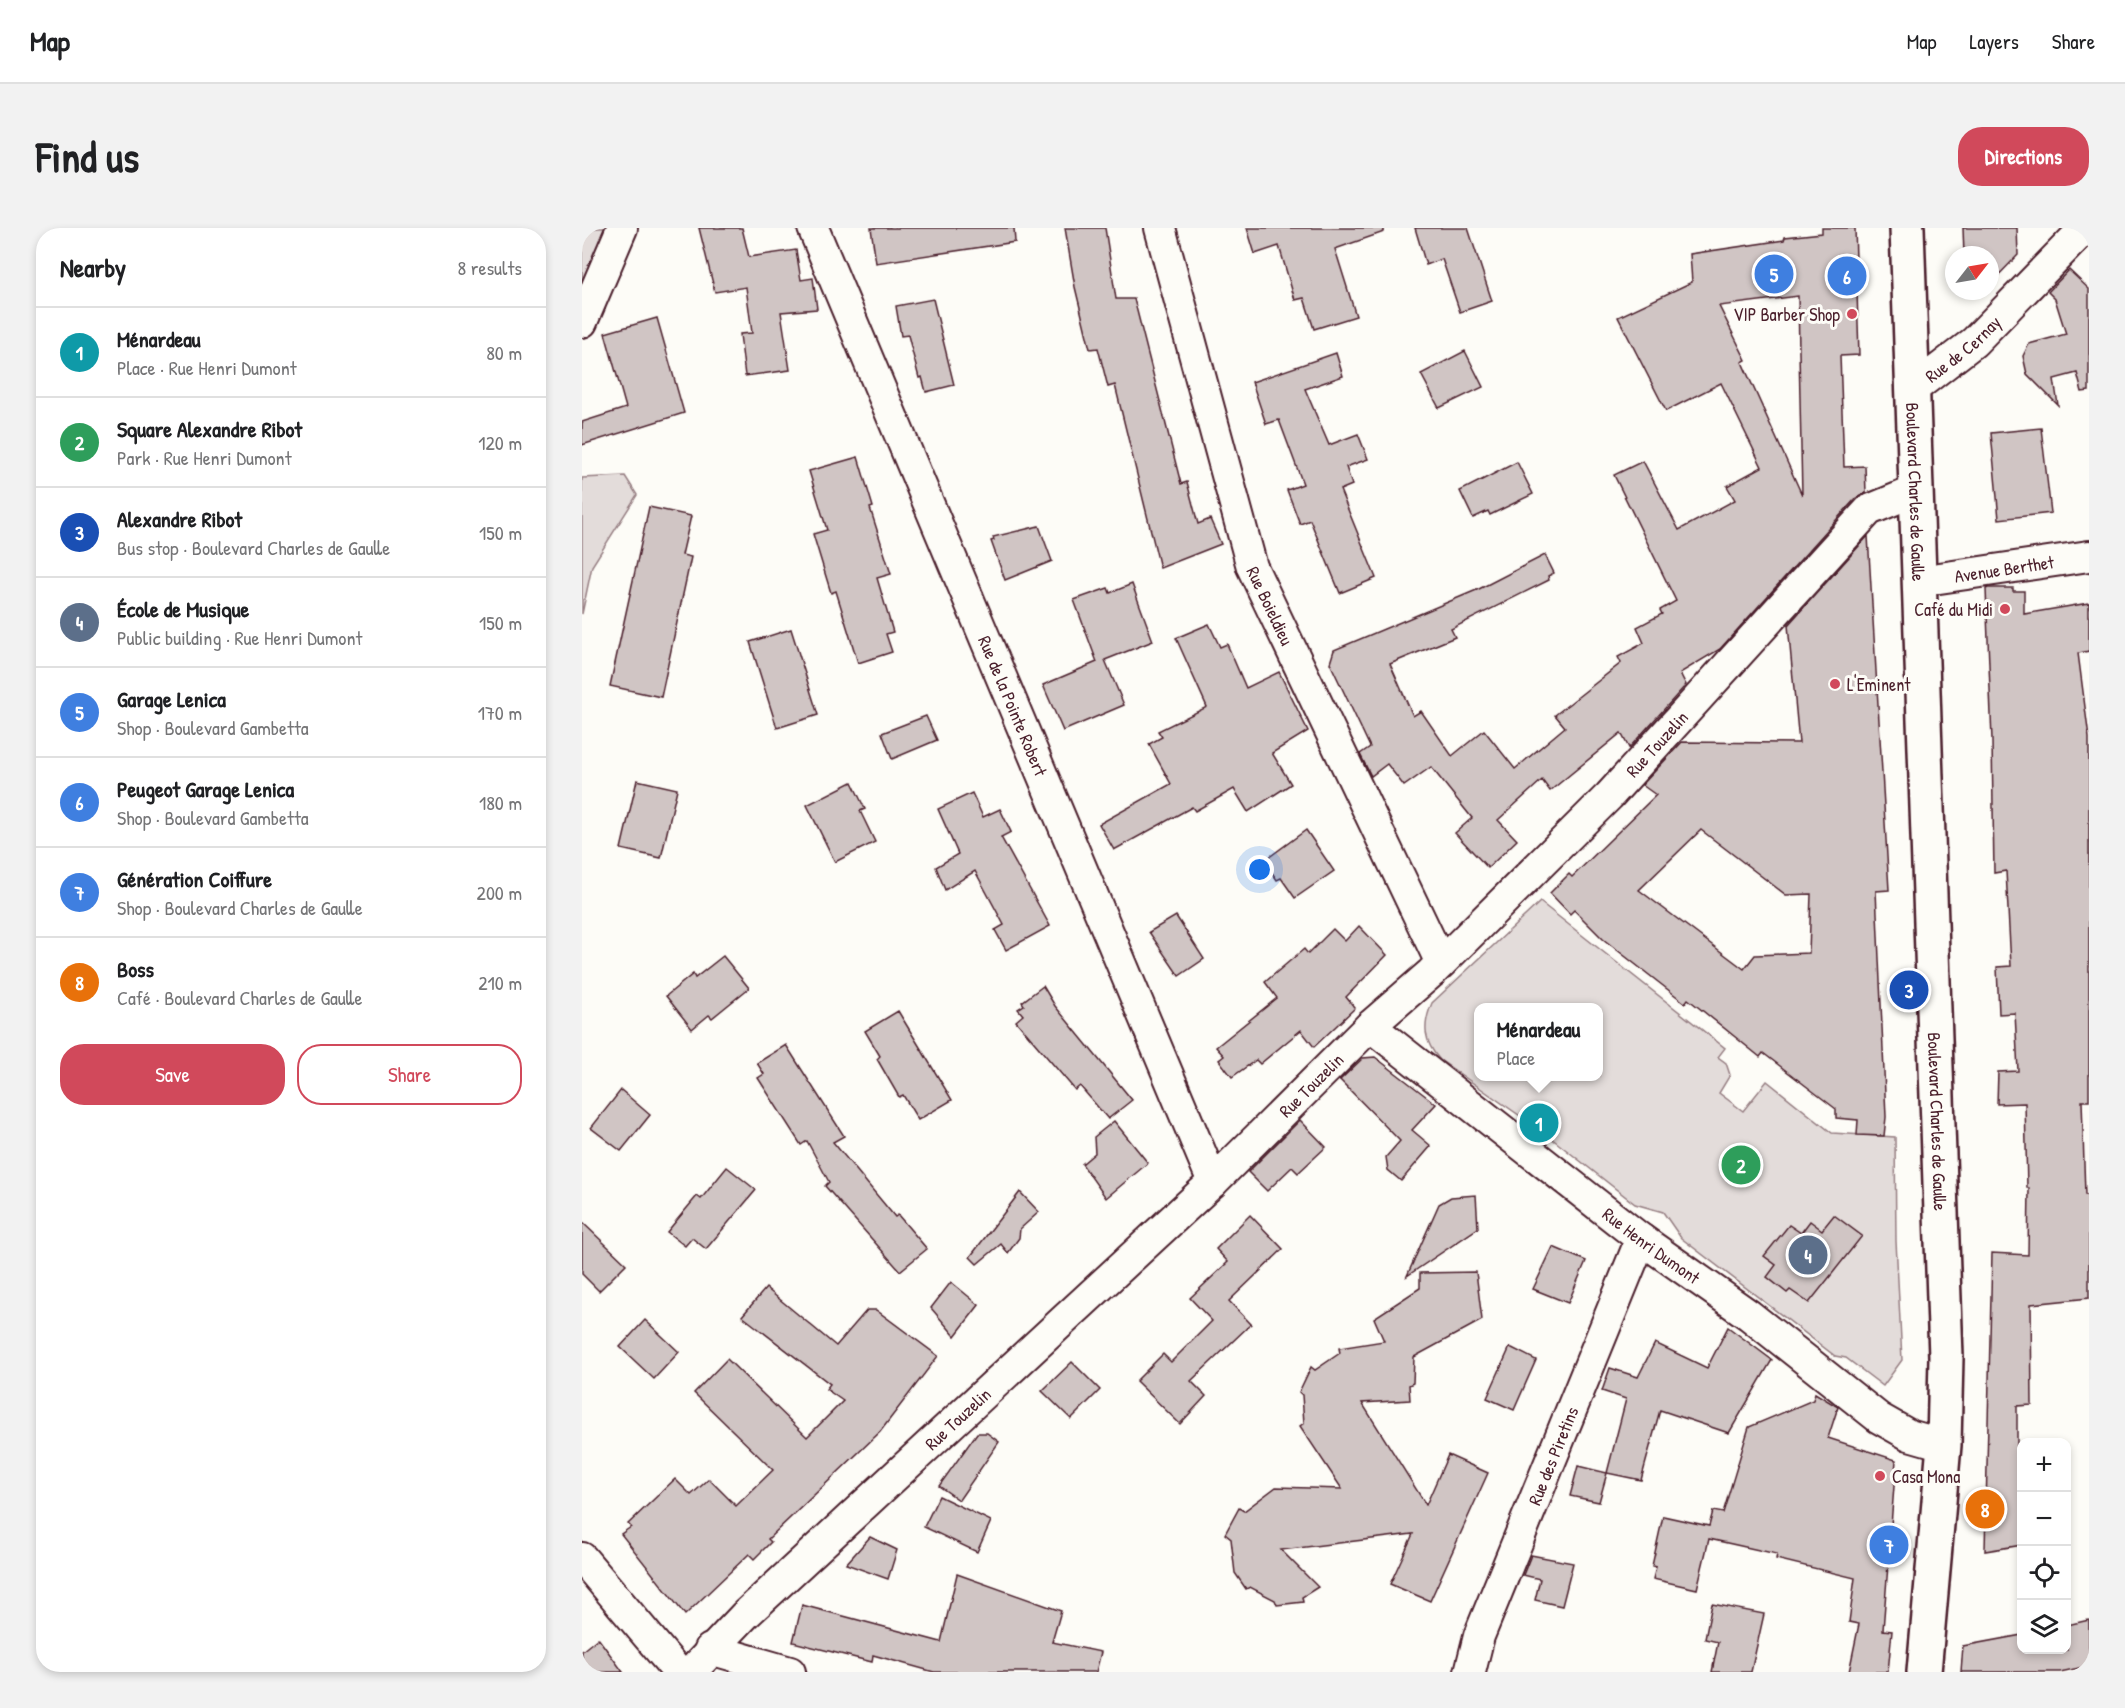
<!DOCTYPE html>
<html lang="en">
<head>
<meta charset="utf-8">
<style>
  :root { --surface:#fff; --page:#f2f2f2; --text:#202124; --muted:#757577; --line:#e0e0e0; --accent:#d1495b }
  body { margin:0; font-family:"Patrick Hand",sans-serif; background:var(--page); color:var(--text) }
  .controls { position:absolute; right:18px; bottom:18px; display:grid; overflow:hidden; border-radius:12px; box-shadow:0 3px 9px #0003 }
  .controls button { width:54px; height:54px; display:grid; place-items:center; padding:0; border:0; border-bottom:2px solid var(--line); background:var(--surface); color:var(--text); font:30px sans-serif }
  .compass { position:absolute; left:1363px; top:18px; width:54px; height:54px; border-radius:50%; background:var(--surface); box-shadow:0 3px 9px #0003; rotate:59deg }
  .you { position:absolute; left:678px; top:642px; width:21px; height:21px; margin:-15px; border:4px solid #fff; border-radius:50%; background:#1a73e8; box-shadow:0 0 0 9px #1a73e833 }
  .badge { display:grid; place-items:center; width:39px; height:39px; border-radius:50%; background:var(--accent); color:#fff; font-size:20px; font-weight:700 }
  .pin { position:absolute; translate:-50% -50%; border:3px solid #fff; box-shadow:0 2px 6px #0006 }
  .popup { position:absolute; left:892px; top:775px; width:129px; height:78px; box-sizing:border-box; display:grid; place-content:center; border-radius:12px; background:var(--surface); filter:drop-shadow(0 2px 4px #0005); font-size:20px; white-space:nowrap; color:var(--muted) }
  .popup b { font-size:22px; color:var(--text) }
  .popup::after { content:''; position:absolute; left:50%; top:100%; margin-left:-12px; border:12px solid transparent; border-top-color:var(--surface) }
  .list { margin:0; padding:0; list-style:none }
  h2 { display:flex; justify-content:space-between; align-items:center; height:78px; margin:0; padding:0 24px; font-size:26px }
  h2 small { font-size:20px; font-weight:400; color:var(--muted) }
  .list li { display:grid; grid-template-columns:39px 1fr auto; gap:18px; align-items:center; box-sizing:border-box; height:90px; padding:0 24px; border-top:2px solid var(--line) }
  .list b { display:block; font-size:22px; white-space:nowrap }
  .list p { margin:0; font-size:20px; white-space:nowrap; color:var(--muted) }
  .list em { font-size:20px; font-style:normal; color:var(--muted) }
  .actions { display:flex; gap:12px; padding:18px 24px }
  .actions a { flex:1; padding:14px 0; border:2px solid var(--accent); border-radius:24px; text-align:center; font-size:21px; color:var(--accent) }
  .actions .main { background:var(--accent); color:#fff }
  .icon { flex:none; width:33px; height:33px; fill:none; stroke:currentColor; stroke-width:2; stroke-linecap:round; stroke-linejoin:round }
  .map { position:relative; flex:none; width:1507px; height:1444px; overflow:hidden; border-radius:24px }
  header { display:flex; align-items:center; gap:36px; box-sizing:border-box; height:84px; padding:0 30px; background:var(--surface); border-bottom:2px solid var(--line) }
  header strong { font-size:28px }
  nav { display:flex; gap:33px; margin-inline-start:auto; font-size:21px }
  .intro { display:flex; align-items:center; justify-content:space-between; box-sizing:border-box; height:144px; padding:0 36px }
  h1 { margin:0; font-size:42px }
  .button { padding:15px 27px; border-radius:24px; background:var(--accent); color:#fff; font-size:21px; font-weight:700 }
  main { display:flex; gap:36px; padding:0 36px }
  aside { flex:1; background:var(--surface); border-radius:24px; box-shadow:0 3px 9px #0003 }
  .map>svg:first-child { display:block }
</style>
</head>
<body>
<header>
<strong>Map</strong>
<nav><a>Map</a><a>Layers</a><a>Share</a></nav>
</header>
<div class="intro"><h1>Find us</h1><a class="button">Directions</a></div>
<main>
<aside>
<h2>Nearby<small>8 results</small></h2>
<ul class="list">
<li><span class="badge" style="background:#0f9aa8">1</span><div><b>Ménardeau</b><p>Place · Rue Henri Dumont</p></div><em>80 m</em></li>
<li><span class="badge" style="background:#2e9e5b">2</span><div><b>Square Alexandre Ribot</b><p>Park · Rue Henri Dumont</p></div><em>120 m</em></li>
<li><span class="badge" style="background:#1a4fb4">3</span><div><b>Alexandre Ribot</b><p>Bus stop · Boulevard Charles de Gaulle</p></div><em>150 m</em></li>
<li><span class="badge" style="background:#5c6f8a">4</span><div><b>École de Musique</b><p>Public building · Rue Henri Dumont</p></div><em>150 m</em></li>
<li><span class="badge" style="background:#3f7fe0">5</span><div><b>Garage Lenica</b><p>Shop · Boulevard Gambetta</p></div><em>170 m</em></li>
<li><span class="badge" style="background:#3f7fe0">6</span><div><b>Peugeot Garage Lenica</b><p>Shop · Boulevard Gambetta</p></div><em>180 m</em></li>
<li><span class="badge" style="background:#3f7fe0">7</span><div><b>Génération Coiffure</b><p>Shop · Boulevard Charles de Gaulle</p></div><em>200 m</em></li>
<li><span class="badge" style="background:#e8710a">8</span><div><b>Boss</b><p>Café · Boulevard Charles de Gaulle</p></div><em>210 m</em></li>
</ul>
<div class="actions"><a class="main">Save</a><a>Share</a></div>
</aside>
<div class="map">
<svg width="1507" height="1444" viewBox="0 0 1507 1444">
  <rect width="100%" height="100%" fill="#fdfcf7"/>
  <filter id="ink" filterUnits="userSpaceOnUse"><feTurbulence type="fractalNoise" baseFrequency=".0167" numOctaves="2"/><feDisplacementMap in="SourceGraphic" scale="12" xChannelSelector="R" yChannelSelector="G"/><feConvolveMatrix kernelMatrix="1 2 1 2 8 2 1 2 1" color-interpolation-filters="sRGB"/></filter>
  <g filter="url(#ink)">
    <g fill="#e3dcda" stroke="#967e82" stroke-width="1.5" fill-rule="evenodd">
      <path d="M 3,0 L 42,0 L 0,90 L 0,7 Z"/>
      <path d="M 43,248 L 55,267 L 10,338 L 0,386 L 0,250 Z"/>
      <path d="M 958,674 L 1143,820 L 1136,829 L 1144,835 L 1148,847 L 1137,865 L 1161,883 L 1185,853 L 1250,905 L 1313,909 L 1314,1013 L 1320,1132 L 1301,1158 L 1264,1130 L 1253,1128 L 1099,1010 L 1081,984 L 1053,976 L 964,906 L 858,832 C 842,814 840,798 850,775 ZM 897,780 L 1017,780 L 1017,848 L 897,848 Z"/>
    </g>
    <g fill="#d0c5c4" stroke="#4a1f2b" stroke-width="1.5" fill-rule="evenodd">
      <path d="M 117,0 L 160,0 L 167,29 L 214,22 L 219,52 L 231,50 L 235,81 L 199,84 L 208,142 L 163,148 L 158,106 L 170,105 L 164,59 L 133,64 Z"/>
      <path d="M 289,0 L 432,0 L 433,14 L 294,35 Z"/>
      <path d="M 483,0 L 523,0 L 534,71 L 552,71 L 599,256 L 605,254 L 616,296 L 628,291 L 639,316 L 578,340 L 533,157 L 526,159 L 516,120 L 508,121 L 493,59 Z"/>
      <path d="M 665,0 L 802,0 L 802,4 L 753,21 L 774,88 L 732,101 L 722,70 L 713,72 L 697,18 L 673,26 Z"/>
      <path d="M 833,0 L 886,0 L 910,73 L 878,84 L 860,31 L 844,37 Z"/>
      <path d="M 1240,0 L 1273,0 L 1277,127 L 1258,128 L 1262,239 L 1283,238 L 1284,265 L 1274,270 L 1138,421 L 1098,445 L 1104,457 L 1047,520 L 1039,505 L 968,563 L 960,552 L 916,592 L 935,612 L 906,640 L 873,605 L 890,590 L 849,539 L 822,558 L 805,536 L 789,548 L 778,526 L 788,519 L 748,435 L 752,422 L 897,361 L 963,327 L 972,345 L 966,348 L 967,352 L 869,401 L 873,409 L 808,436 L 831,488 L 839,483 L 870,528 L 902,502 L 933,541 L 983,499 L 973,487 L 1039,435 L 1036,429 L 1062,415 L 1055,399 L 1080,386 L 1078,382 L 1094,373 L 1032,247 L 1061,233 L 1097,302 L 1153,272 L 1145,258 L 1180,239 L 1139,155 L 1084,183 L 1036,89 L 1110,54 L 1108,26 L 1202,12 L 1203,9 L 1240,5 ZM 1216,68 L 1217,123 L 1220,267 L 1160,134 L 1164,132 L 1137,78 Z"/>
      <path d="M 1381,0 L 1435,0 L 1436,27 L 1408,56 L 1408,27 L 1382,27 Z"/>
      <path d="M 1487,42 L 1507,61 L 1507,163 L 1500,164 L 1495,145 L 1472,151 L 1476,177 L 1445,146 L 1441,128 L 1447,116 L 1484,106 L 1473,71 L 1466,64 Z"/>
      <path d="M 351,71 L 372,157 L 344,164 L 340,149 L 337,150 L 326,107 L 319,108 L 314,78 Z"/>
      <path d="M 75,90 L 102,185 L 0,217 L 0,194 L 44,180 L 23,105 Z"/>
      <path d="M 883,123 L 901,159 L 857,180 L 839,146 Z"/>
      <path d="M 754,125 L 761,148 L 723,161 L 747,217 L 776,206 L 786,231 L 764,239 L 770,257 L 758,262 L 794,350 L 758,365 L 728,292 L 718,296 L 705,262 L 721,256 L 697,192 L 684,196 L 670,154 Z"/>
      <path d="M 1459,200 L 1469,285 L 1417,291 L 1409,205 Z"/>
      <path d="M 276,229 L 291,279 L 288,280 L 309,346 L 295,350 L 311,404 L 304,406 L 310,424 L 276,435 L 254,363 L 249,365 L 231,306 L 245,302 L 227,243 Z"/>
      <path d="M 935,234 L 951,266 L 908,287 L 906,283 L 891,290 L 878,263 Z"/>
      <path d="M 67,279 L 109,288 L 100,327 L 109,329 L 79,469 L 28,458 Z"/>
      <path d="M 457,298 L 470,333 L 423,352 L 409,313 L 412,312 L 411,309 Z"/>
      <path d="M 1286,308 L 1307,662 L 1294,663 L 1304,889 L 1302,908 L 1275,907 L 1276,892 L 1254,890 L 1254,881 L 1181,825 L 1178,829 L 1106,771 L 1103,775 L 1021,711 L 992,682 L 988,686 L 968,665 L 987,646 L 990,649 L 1074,567 L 1060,557 L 1100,514 L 1217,515 L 1206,397 ZM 1119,602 L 1204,667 L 1229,666 L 1227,725 L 1173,727 L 1162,741 L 1057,662 Z"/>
      <path d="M 550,356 L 571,413 L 523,432 L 542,477 L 481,503 L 461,457 L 515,434 L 492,372 L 526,360 L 528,365 Z"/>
      <path d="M 1406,360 L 1431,360 L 1431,363 L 1442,363 L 1442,386 L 1507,375 L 1507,423 L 1496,425 L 1507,510 L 1507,873 L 1500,873 L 1503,967 L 1507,967 L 1507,1070 L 1449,1076 L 1450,1177 L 1435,1178 L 1435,1242 L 1440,1242 L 1440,1317 L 1403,1323 L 1410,1025 L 1446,1027 L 1447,960 L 1445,960 L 1443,875 L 1415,876 L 1416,844 L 1436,843 L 1433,785 L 1417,786 L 1415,739 L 1429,738 L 1424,643 L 1412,645 L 1410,512 L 1404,361 Z"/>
      <path d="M 627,396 L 638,419 L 645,416 L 664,460 L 697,444 L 726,503 L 690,525 L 709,556 L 666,584 L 652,561 L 613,583 L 610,579 L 532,622 L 517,596 L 589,556 L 567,516 L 580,509 L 576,503 L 625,479 L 594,410 Z"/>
      <path d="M 209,401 L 236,487 L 195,500 L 168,414 Z"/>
      <path d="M 344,488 L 355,512 L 310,531 L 300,505 Z"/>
      <path d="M 55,552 L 95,561 L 79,630 L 39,621 Z"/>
      <path d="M 270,554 L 283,581 L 278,583 L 293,614 L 253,634 L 225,577 Z"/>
      <path d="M 390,565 L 401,589 L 418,581 L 429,604 L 419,609 L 468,698 L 424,722 L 413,702 L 422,697 L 393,643 L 363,662 L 354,639 L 376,626 L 356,581 Z"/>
      <path d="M 724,602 L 752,643 L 713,670 L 699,650 L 695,652 L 682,633 Z"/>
      <path d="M 594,688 L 622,731 L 597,748 L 567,704 Z"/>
      <path d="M 777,698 L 805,727 L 764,769 L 773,780 L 732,819 L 719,802 L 678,836 L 674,832 L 650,849 L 637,832 L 642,828 L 634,819 L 695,770 L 683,754 L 722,721 L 726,726 L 751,701 L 763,713 Z"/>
      <path d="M 141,728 L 167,760 L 130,790 L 127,787 L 110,801 L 84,768 L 111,746 L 113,750 Z"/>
      <path d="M 461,758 L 473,778 L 550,872 L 526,891 L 498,858 L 493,862 L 434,793 L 441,787 L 436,781 L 442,777 L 440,774 Z"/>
      <path d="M 316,783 L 370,872 L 336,892 L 321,867 L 317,869 L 295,831 L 298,828 L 283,803 Z"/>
      <path d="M 204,817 L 262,908 L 251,914 L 313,989 L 316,987 L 345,1021 L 318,1043 L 243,958 L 247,954 L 225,913 L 219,917 L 176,850 L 182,846 L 175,835 Z"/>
      <path d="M 793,829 L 854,876 L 830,902 L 849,918 L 819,953 L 806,942 L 804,929 L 818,913 L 758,852 L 781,830 Z"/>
      <path d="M 39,862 L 68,887 L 39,923 L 9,900 Z"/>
      <path d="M 718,892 L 744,919 L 716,945 L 710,939 L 685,963 L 666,944 Z"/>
      <path d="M 532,893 L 566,935 L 524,970 L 500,936 L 513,925 L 512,909 Z"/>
      <path d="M 145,939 L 174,962 L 124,1021 L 110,1010 L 103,1018 L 85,1004 L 115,968 L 119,971 Z"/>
      <path d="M 438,964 L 457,984 L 438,1001 L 437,1010 L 426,1025 L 419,1016 L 395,1036 L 388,1029 Z"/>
      <path d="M 894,967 L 896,1000 L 825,1048 L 857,976 L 869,969 Z"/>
      <path d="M 668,987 L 701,1021 L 647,1073 L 669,1096 L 609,1153 L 624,1168 L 598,1196 L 554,1153 L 581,1126 L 589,1134 L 630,1093 L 608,1070 L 646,1034 L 634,1021 Z"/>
      <path d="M 1252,987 L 1280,1008 L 1227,1075 L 1208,1062 L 1205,1065 L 1185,1049 L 1194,1037 L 1182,1028 L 1207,997 L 1219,1005 L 1228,993 L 1240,1002 Z"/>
      <path d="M 0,994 L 44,1036 L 17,1063 L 0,1046 Z"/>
      <path d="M 971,1019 L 1004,1033 L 986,1075 L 951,1061 Z"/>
      <path d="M 894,1044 L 900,1092 L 832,1129 L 831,1155 L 827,1157 L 828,1172 L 780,1175 L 844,1277 L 866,1227 L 906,1245 L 848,1373 L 808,1356 L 831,1306 L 699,1322 L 736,1359 L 720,1369 L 721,1374 L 695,1377 L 693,1372 L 668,1359 L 664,1361 L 653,1345 L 649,1311 L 643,1306 L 657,1280 L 662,1283 L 694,1259 L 760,1261 L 718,1198 L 722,1195 L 720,1167 L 717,1164 L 729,1139 L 733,1142 L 758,1125 L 757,1120 L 802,1113 L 792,1090 L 838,1060 L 838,1045 Z"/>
      <path d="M 369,1054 L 397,1077 L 373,1108 L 349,1080 Z"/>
      <path d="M 184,1060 L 254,1118 L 285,1082 L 294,1082 L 356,1128 L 298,1204 L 186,1311 L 189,1314 L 172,1331 L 167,1326 L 103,1387 L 39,1306 L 49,1299 L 46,1296 L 93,1251 L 109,1267 L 127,1251 L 154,1278 L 191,1242 L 112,1165 L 145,1131 L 225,1209 L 261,1173 L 244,1161 L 248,1156 L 160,1088 Z"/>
      <path d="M 63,1092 L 97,1124 L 72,1151 L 38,1119 Z"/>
      <path d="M 1146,1099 L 1190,1132 L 1147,1205 L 1078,1182 L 1059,1252 L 1025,1245 L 1044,1171 L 1020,1163 L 1028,1140 L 1056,1149 L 1073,1115 L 1125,1140 Z"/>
      <path d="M 928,1119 L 954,1132 L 932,1182 L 905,1170 Z"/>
      <path d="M 490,1134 L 518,1162 L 489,1191 L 460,1163 Z"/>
      <path d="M 1233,1165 L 1256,1179 L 1246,1210 L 1314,1232 L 1301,1402 L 1310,1403 L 1306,1444 L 1267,1444 L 1277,1396 L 1267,1394 L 1273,1350 L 1194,1331 L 1195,1326 L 1127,1311 L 1115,1361 L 1071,1351 L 1074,1339 L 1070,1338 L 1081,1288 L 1127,1298 L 1131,1283 L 1141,1285 L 1167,1199 L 1231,1172 Z"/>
      <path d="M 395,1205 L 405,1205 L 417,1214 L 377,1272 L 357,1258 Z"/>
      <path d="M 996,1238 L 1025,1245 L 1017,1274 L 988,1268 Z"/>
      <path d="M 357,1268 L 409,1293 L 395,1324 L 342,1299 Z"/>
      <path d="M 288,1309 L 315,1322 L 306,1351 L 264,1336 Z"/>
      <path d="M 949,1327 L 991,1335 L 980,1378 L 953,1372 L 958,1351 L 941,1347 Z"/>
      <path d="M 375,1346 L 479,1383 L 470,1414 L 519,1424 L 514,1444 L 352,1444 L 291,1427 L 290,1434 L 211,1414 L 220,1377 L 359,1414 Z"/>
      <path d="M 1130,1376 L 1182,1386 L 1169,1444 L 1130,1444 L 1136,1414 L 1123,1411 Z"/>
      <path d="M 1507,1392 L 1507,1438 L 1478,1444 L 1379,1444 L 1381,1418 L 1440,1407 L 1440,1422 L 1485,1422 L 1485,1397 Z"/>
      <path d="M 16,1410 L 41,1444 L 0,1444 L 0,1423 Z"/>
    </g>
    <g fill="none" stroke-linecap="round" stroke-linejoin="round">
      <g stroke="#4a1f2b" stroke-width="34">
        <g id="street">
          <path id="s1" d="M 231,0 L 631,954"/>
          <path id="s2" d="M 578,0 L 670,339 L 859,735"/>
          <path d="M 0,94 L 40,0"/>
          <path id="s3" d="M 1331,161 L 1392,114 L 1503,0"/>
          <path id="s4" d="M 1337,353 L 1507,328"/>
          <path id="s5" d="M 788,798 L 1059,1011 L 1167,1087 L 1297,1190 L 1327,1207 L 1362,1217"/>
          <path d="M 0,1330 L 96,1444"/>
          <path d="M 128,1421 L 208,1444"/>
          <path id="s6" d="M 109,1444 L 163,1387 L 631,954 L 788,798 L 849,745 L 1027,568 L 1287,282 L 1333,263"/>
          <path id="s7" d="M 888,1444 L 897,1408 L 1059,1011"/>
        </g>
      </g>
      <g stroke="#4a1f2b" stroke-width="38">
        <g id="secondary">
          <path id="s8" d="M 1325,0 L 1364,1129 L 1362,1217 L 1342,1444"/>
        </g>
      </g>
      <use href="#street" stroke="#fdfcf7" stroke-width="30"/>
      <use href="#secondary" stroke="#fdfcf7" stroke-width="33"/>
    </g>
  </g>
  <g fill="#d1495b" stroke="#fdfcf7" stroke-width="2">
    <circle cx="1270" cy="86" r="6"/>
    <circle cx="1423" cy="381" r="6"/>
    <circle cx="1253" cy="456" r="6"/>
    <circle cx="1298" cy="1248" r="6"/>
  </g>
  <g text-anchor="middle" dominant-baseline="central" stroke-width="6" stroke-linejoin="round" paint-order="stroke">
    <g font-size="18" fill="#4a1f2b" stroke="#fdfcf7" text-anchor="end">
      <text x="1258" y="86">VIP Barber Shop</text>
      <text x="1411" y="381">Café du Midi</text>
      <text x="1265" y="456" text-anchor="start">L'Eminent</text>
      <text x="1310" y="1248" text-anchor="start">Casa Mona</text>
    </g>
    <g font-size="18" fill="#4a1f2b" stroke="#fdfcf7">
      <text stroke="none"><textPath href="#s3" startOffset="64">Rue de Cernay</textPath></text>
      <text stroke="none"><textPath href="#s8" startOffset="264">Boulevard Charles de Gaulle</textPath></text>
      <text stroke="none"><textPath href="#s4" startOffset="86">Avenue Berthet</textPath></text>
      <text stroke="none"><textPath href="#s2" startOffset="394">Rue Boieldieu</textPath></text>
      <text stroke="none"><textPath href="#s1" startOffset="518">Rue de la Pointe Robert</textPath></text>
      <text stroke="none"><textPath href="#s6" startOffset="1340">Rue Touzelin</textPath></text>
      <text stroke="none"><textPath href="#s6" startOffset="854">Rue Touzelin</textPath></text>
      <text stroke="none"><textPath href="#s8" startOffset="894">Boulevard Charles de Gaulle</textPath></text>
      <text stroke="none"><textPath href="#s5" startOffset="357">Rue Henri Dumont</textPath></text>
      <text stroke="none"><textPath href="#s6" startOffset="368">Rue Touzelin</textPath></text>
      <text stroke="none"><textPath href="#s7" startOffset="232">Rue des Piretins</textPath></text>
    </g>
  </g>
</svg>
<div class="controls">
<button>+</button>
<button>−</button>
<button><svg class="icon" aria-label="locate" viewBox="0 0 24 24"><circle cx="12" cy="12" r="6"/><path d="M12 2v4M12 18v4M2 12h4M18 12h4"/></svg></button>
<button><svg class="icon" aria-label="layers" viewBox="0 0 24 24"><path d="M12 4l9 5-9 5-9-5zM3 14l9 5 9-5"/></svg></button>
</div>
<svg class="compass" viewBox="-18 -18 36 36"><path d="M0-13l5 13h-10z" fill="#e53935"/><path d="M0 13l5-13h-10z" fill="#757577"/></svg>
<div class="you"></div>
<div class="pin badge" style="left:957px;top:895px;background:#0f9aa8">1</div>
<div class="popup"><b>Ménardeau</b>Place</div>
<div class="pin badge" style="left:1159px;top:937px;background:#2e9e5b">2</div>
<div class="pin badge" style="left:1327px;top:762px;background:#1a4fb4">3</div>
<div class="pin badge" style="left:1226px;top:1027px;background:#5c6f8a">4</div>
<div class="pin badge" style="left:1192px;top:46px;background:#3f7fe0">5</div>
<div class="pin badge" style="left:1265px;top:48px;background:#3f7fe0">6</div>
<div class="pin badge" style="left:1307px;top:1317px;background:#3f7fe0">7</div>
<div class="pin badge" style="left:1403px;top:1281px;background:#e8710a">8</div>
</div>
</main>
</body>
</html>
